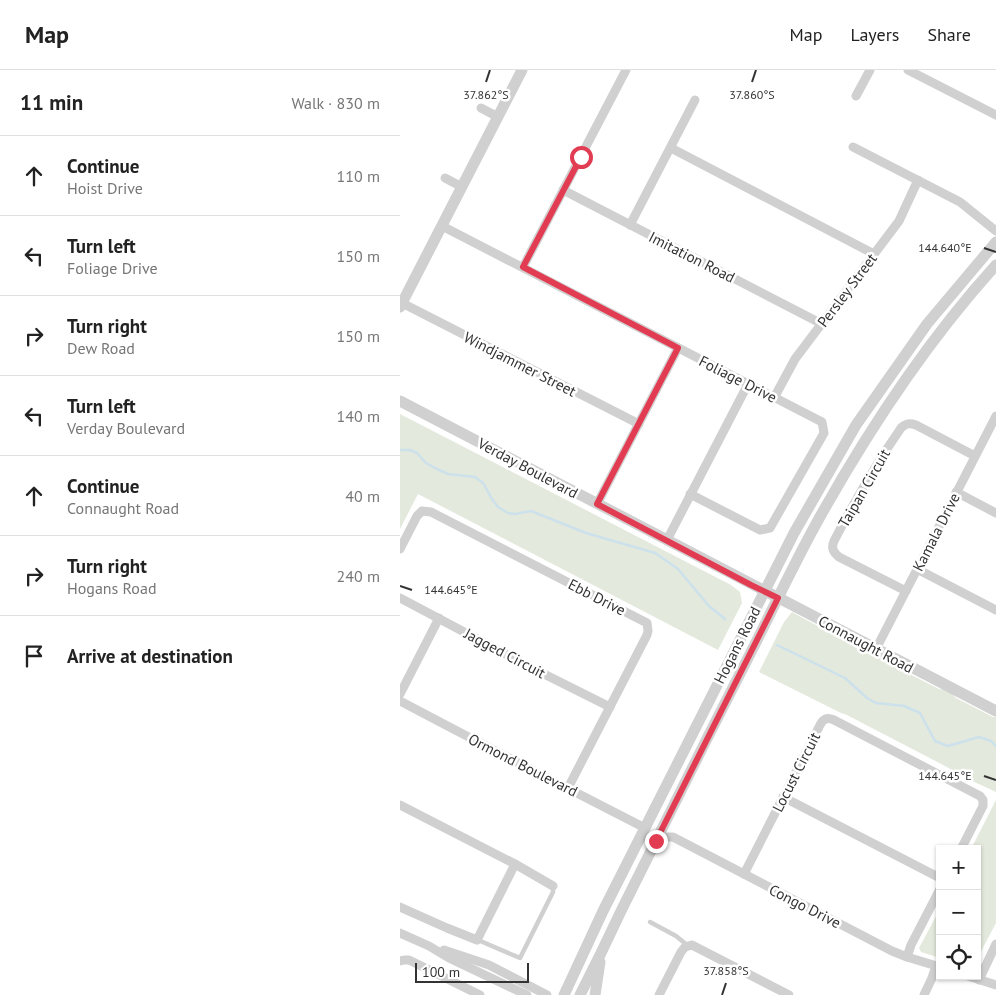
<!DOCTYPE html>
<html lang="en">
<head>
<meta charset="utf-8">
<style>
  :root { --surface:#fff; --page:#f2f2f2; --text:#222; --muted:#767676; --line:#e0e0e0 }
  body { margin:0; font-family:"PT Sans",sans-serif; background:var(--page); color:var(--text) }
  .controls { position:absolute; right:15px; bottom:15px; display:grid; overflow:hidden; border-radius:0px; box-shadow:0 1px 4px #0004 }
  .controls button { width:45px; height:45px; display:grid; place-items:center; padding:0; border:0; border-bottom:1px solid var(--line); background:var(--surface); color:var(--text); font:25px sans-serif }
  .scale { position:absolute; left:15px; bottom:12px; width:114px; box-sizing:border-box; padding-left:5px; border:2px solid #333; border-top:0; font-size:14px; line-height:18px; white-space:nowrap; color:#333; -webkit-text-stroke:4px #fff; paint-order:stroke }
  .stop { position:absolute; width:15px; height:15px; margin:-11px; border:4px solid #e23c53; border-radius:50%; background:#fff }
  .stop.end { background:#e23c53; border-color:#fff; box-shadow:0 1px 5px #0008 }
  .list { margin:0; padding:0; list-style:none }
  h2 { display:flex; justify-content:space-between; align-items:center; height:65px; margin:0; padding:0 20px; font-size:21px }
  h2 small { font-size:16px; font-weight:400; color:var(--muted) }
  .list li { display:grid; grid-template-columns:32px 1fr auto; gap:15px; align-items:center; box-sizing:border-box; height:80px; padding:0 20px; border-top:1px solid var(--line) }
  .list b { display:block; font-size:19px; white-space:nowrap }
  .list p { margin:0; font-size:16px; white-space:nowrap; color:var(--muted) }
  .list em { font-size:16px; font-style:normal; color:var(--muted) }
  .icon { flex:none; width:28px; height:28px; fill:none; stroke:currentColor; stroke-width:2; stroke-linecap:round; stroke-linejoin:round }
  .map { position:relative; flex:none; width:596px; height:925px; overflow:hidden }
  header { display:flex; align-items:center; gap:30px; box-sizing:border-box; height:70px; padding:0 25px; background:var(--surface); border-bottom:1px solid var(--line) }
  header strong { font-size:24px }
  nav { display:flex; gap:28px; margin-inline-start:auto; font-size:18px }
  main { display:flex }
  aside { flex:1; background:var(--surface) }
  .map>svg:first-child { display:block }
</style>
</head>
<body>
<header>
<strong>Map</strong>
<nav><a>Map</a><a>Layers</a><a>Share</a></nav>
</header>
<main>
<aside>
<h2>11 min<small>Walk · 830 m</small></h2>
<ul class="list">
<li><svg class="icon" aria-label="ahead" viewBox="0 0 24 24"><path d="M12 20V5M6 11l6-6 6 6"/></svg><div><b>Continue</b><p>Hoist Drive</p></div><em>110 m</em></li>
<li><svg class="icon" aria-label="left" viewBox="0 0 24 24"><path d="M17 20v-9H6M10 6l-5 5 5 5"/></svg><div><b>Turn left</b><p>Foliage Drive</p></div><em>150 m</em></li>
<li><svg class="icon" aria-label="right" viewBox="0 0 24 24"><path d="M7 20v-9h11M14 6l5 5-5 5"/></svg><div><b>Turn right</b><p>Dew Road</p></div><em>150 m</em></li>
<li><svg class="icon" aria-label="left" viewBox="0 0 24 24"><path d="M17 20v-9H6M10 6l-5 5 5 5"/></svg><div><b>Turn left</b><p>Verday Boulevard</p></div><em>140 m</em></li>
<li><svg class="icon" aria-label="ahead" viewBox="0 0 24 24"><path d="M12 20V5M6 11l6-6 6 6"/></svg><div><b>Continue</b><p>Connaught Road</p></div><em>40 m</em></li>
<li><svg class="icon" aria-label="right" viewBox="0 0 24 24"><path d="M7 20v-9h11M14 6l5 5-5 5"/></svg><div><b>Turn right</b><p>Hogans Road</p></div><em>240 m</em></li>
<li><svg class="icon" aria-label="arrive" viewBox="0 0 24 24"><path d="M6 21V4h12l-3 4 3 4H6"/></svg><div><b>Arrive at destination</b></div></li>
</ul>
</aside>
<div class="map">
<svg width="596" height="925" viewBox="0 0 596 925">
  <rect width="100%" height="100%" fill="#fff"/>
  <g fill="#e3e9dc">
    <path d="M 0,344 L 331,515 L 340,522 L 342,533 L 318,580 L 18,424 L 0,459 Z"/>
    <path d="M 392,542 C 405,549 419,557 433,564 C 447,570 487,584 494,596 L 539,619 C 546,619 552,622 556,628 L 593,647 L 596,647 L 596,722 L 566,708 L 547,697 L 445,644 L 441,643 L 359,602 L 384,552 Z"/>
    <path d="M 596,730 L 596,853 L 577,889 L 577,779 L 571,779 Z"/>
    <path d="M 540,839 L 540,888 L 521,882 L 519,878 Z"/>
  </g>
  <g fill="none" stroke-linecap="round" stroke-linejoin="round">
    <g stroke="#cce1eb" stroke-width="2.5">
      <path d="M 0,380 L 10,380 L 17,383 L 26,393 L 37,399 L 48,404 L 75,407 L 83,413 L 92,429 L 98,437 L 108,443 L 115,444 L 131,441 L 186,463 L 255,483 L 278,499 L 309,536 L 325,549"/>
      <path d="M 377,575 L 445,608 L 467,628 L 476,633 L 504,636 L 520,643 L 535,671 L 548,676 L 579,667 L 591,671 L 596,676"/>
    </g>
    <g stroke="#d0d0d0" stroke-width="4.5">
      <path d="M 250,852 L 276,866 L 287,875"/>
      <path d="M 78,870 L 120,888 L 153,822 L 153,816"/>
    </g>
    <g stroke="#d0d0d0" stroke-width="9">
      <path d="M 508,0 L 596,45"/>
      <path d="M 456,26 L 470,0"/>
      <path d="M 81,38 L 98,47"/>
      <path d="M 453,77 L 560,132 L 596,161"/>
      <path d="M 271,78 L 474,184"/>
      <path d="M 45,108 L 62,117"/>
      <path d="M 163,120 L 422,254"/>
      <path d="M 230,155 L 295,30"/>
      <path d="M 42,156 L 422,352 L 424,363 L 370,458 L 360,460 L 290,424"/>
      <path d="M 123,197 L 226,0"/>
      <path d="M 2,233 L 239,354"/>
      <path d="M 374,328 L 395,289 L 499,151 L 518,110"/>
      <path d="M 556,422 L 596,443"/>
      <path d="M 197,434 L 278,278"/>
      <path d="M 267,470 L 348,314"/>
      <path d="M 0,479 L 17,446 L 22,441 L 31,442 L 247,553 L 248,561 L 247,565 L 168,718"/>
      <path d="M 517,499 L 596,540"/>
      <path d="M 506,521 L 439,487 C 433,482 431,478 434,471 C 454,432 476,394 501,358 C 506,353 510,353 516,355 L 575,386"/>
      <path d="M 0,528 L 132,598 L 210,637"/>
      <path d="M 476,579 L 596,346"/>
      <path d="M 0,624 L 39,548"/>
      <path d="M 0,631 C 81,674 163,716 245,758"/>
      <path d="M 383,727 L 540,808"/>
      <path d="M 0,735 L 115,794 L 153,816"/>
      <path d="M 256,771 L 265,767 L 273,767 L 492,881 L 507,887 L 540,897"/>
      <path d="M 344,804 L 420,655 C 423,649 427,647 434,650 L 580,726 L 583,730 L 583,736 L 561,779"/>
      <path d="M 0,837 L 47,858 L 77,870 L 115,794"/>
      <path d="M 0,863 L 29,876 L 49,888 L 127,925"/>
      <path d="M 44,880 L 89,895 L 147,925"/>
      <path d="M 507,887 L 511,875 L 540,819"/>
      <path d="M 0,891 L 4,890 L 9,890 L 80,925"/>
      <path d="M 568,906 L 596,915"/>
      <path d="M 579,910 L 596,874"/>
      <path d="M 259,925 L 281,882 L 285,877 L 292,875 L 389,925"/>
      <path d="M 524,925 L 532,908 L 536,896"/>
    </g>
    <g stroke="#d0d0d0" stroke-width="11">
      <path d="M 0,237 L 122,0"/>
      <path d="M 0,331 L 596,641"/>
      <path d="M 164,925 L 203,841 L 394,463 L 456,355 L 527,254 L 596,172"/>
      <path d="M 180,925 L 201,883 L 222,839 C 264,754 306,670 349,586 C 373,539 395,491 421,445 C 471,356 528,270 596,195"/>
      <path d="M 195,925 L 200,892"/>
    </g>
  </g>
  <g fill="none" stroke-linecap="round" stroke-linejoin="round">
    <path stroke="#e23c53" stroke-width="6" d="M 181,87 L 123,197 L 278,278 L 197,434 L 351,515 L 378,528 L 256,771"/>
  </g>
  <path fill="none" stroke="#333" stroke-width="2" d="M 86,12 L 90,0M 352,12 L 356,0M 584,178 L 596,182M 0,516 L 12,520M 584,706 L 596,710M 322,925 L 326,913"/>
  <g text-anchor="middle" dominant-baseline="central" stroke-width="5" stroke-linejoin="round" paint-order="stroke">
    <g font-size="15" fill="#333" stroke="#fff">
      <text transform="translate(292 187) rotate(27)">Imitation Road</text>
      <text transform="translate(447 220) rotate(-53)">Persley Street</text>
      <text transform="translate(120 294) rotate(27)">Windjammer Street</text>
      <text transform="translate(338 309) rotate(27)">Foliage Drive</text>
      <text transform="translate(128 398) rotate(28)">Verday Boulevard</text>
      <text transform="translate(464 418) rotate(-60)">Taipan Circuit</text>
      <text transform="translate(536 462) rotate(-63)">Kamala Drive</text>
      <text transform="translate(197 527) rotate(27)">Ebb Drive</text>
      <text transform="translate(466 574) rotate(28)">Connaught Road</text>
      <text transform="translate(337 575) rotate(-63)">Hogans Road</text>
      <text transform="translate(105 583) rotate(28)">Jagged Circuit</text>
      <text transform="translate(123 695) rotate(27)">Ormond Boulevard</text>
      <text transform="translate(396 702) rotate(-63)">Locust Circuit</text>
      <text transform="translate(405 836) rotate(27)">Congo Drive</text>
    </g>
  </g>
  <g font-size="12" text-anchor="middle" fill="#333" stroke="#fff" stroke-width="5" stroke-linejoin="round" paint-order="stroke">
    <text x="86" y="29">37.862°S</text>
    <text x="352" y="29">37.860°S</text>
    <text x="545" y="182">144.640°E</text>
    <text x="51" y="524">144.645°E</text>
    <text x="545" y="710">144.645°E</text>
    <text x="326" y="905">37.858°S</text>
  </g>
</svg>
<div class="controls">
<button>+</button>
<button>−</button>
<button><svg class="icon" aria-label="locate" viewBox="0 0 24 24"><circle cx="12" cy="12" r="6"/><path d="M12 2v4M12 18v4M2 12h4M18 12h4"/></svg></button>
</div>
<div class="scale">100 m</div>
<div class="stop" style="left:181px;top:87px"></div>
<div class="stop end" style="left:256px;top:771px"></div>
</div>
</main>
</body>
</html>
